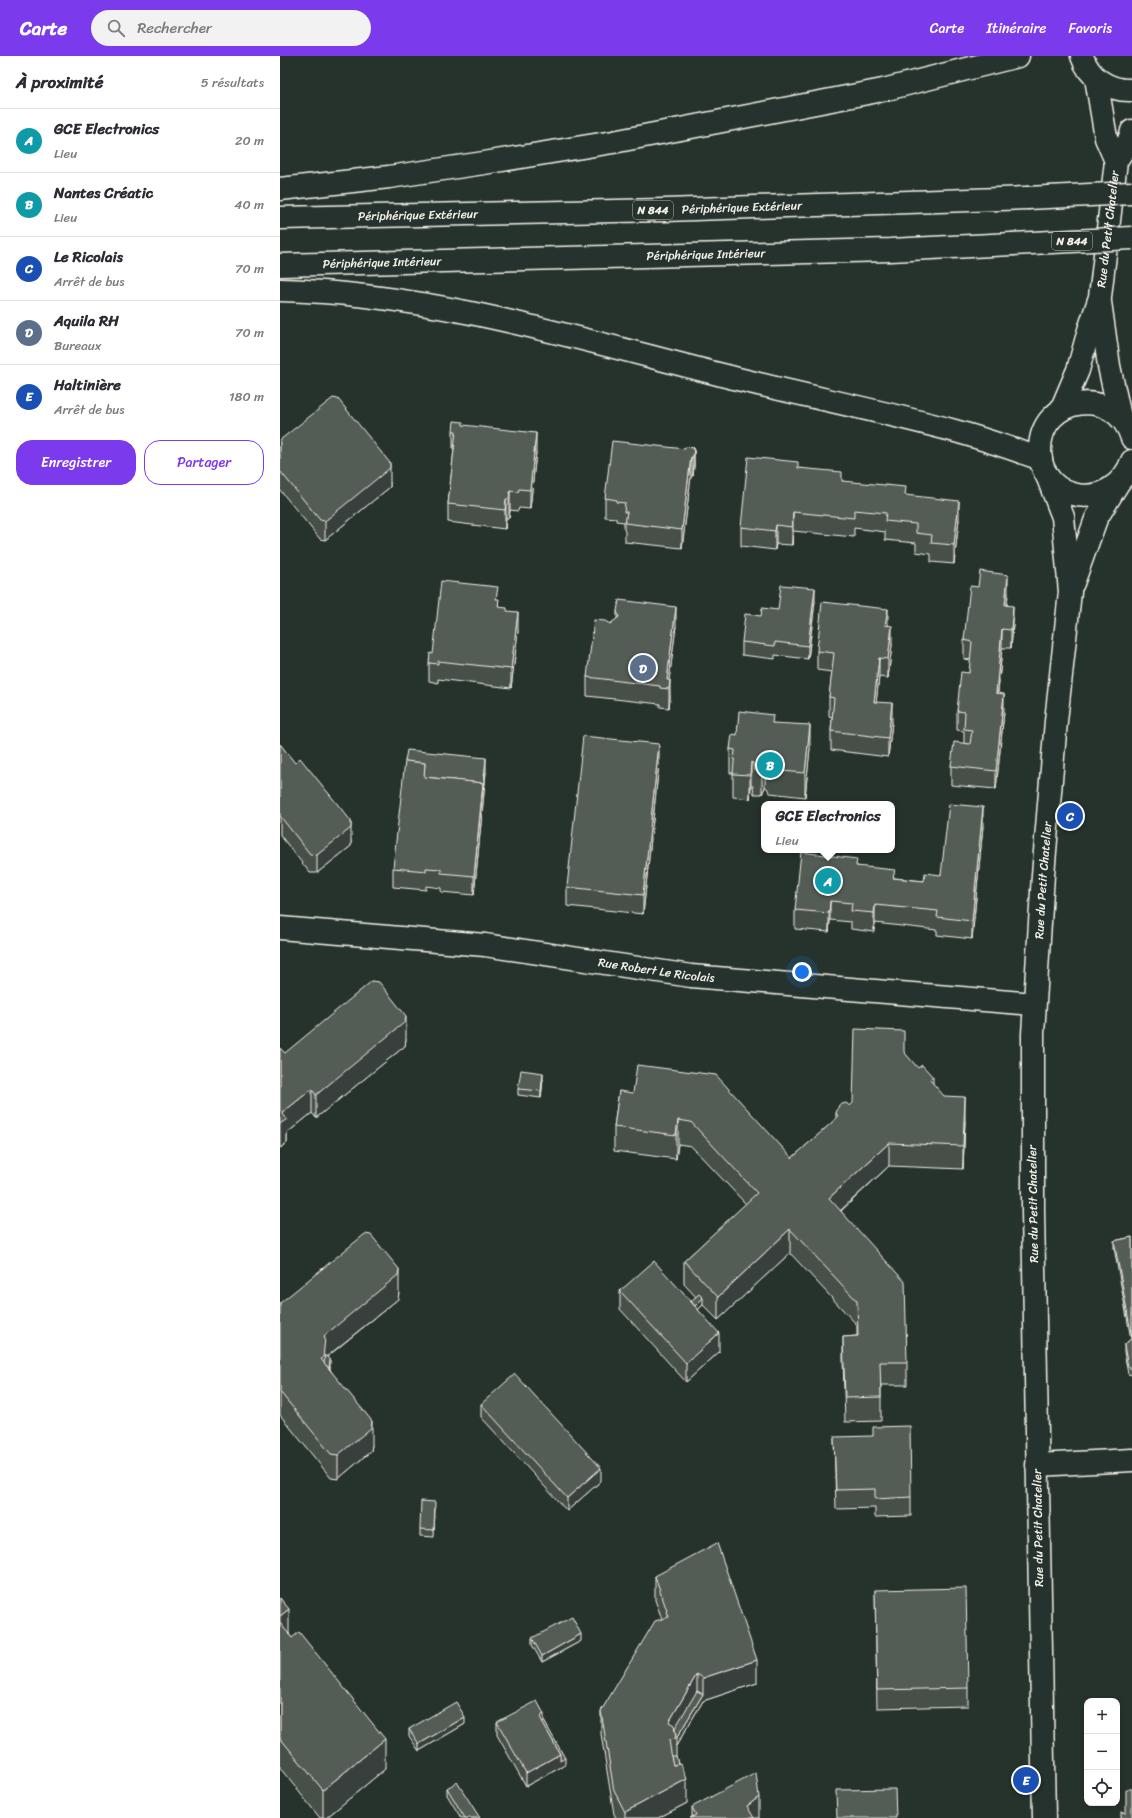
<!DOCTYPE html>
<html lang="fr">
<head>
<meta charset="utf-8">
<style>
  :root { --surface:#fff; --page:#f2f2f3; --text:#2b2b33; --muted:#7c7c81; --line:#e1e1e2; --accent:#7c3aed }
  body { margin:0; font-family:Sriracha,sans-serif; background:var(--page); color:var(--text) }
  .controls { position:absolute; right:12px; bottom:12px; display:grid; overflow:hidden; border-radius:8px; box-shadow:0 2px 6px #0003 }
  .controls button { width:36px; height:36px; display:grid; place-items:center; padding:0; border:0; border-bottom:1px solid var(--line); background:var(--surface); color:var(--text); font:20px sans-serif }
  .you { position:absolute; left:522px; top:916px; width:14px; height:14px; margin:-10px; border:3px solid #fff; border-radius:50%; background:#1a73e8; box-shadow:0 0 0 6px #1a73e833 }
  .badge { display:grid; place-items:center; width:26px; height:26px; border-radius:50%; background:var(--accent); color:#fff; font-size:13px; font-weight:700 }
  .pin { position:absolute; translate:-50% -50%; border:2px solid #fff; box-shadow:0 1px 4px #0006 }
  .popup { position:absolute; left:481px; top:745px; width:134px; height:52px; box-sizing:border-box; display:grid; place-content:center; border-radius:8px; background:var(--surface); filter:drop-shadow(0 1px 3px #0005); font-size:13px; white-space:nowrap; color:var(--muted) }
  .popup b { font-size:15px; color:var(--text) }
  .popup::after { content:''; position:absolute; left:50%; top:100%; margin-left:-8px; border:8px solid transparent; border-top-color:var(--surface) }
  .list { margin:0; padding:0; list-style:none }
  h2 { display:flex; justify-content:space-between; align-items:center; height:52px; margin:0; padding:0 16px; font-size:17px }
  h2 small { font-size:13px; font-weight:400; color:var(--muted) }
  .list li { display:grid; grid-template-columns:26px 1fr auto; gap:12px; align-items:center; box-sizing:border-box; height:64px; padding:0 16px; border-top:1px solid var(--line) }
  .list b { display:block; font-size:15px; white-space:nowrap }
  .list p { margin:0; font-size:13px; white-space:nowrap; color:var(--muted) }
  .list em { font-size:13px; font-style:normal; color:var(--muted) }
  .actions { display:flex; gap:8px; padding:12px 16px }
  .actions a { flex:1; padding:9px 0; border:1px solid var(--accent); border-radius:16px; text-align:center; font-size:14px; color:var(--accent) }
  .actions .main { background:var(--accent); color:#fff }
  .icon { flex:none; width:22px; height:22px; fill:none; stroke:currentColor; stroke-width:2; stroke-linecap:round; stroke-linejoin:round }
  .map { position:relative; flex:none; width:852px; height:1762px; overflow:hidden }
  header { display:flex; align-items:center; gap:24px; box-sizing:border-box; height:56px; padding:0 20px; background:var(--accent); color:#fff }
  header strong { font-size:19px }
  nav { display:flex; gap:22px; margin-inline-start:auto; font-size:14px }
  .search { width:280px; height:36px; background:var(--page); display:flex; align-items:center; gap:10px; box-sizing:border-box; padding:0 14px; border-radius:22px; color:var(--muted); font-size:15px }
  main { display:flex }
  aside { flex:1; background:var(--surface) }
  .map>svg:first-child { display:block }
</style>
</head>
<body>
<header>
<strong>Carte</strong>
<div class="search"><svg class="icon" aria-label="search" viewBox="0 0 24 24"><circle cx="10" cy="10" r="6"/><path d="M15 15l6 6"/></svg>Rechercher</div>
<nav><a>Carte</a><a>Itinéraire</a><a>Favoris</a></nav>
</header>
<main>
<aside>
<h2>À proximité<small>5 résultats</small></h2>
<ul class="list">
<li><span class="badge" style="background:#0f9aa8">A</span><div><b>GCE Electronics</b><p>Lieu</p></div><em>20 m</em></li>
<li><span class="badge" style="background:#0f9aa8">B</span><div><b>Nantes Créatic</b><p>Lieu</p></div><em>40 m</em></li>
<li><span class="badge" style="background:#1a4fb4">C</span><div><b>Le Ricolais</b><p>Arrêt de bus</p></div><em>70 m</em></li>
<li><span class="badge" style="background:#5c6f8a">D</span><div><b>Aquila RH</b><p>Bureaux</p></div><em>70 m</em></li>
<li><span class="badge" style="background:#1a4fb4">E</span><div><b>Haltinière</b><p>Arrêt de bus</p></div><em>180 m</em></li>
</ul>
<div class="actions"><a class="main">Enregistrer</a><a>Partager</a></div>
</aside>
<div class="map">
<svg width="852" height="1762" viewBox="0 0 852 1762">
  <rect width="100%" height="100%" fill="#26332d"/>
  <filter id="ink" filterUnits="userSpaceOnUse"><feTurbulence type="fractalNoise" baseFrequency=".025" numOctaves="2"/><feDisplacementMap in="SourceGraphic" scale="8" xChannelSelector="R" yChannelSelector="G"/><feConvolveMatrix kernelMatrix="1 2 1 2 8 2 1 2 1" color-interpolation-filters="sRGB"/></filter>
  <g filter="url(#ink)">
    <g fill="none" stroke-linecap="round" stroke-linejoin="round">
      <g stroke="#f4f1e8" stroke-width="25">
        <g id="street">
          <path d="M 793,527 L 816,463 L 837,429"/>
          <path id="s1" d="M 0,872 L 205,889 L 411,920 L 754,948"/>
          <path d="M 757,1409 L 852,1404"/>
          <path id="s2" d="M 764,1762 L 753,1155 L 753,978 L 763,819 L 776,665 L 790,536 L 783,461 L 766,417"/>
        </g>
      </g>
      <g stroke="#f4f1e8" stroke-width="25">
        <g id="secondary">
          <path d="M 802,0 C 809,22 829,35 852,34"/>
          <path d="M 816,22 L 826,82 L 836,105"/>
          <path d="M 820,246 L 829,310 L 840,361"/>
          <path id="s3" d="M 781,354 L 798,314 L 809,274 L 820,241 L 836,105 L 848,87 L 852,75"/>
          <path d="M 852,382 C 836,329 759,339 760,395 C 761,448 833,457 852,405"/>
        </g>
      </g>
      <g stroke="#f4f1e8" stroke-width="25">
        <g id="highway">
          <path d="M 0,133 L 109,121 L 204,107 L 333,86 L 603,34 L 738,0"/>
          <path id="s4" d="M 0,162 L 385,154 L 747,142"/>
          <path id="s5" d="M 0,209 L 610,194 L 732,188"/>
          <path d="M 0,234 C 153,237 302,284 450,321 C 525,340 601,355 675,375 C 704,383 733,393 761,403"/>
        </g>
      </g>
      <use href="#street" stroke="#26332d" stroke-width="22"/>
      <use href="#secondary" stroke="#26332d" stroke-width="22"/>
      <use href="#highway" stroke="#26332d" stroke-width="22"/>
      <g stroke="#f4f1e8" stroke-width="25" stroke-linecap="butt">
        <g id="highway-bridge">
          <path d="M 747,142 L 852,137"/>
          <path d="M 732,188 L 852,182"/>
        </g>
      </g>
      <use href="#highway-bridge" stroke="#26332d" stroke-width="22"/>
    </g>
    <g fill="#474f49" stroke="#f4f1e8">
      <path d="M 183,369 L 256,396 L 250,453 L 239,452 L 238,455 L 230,454 L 229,462 L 226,462 L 225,473 L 168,466 L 168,448 L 174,393 L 173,393 L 173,375 Z"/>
      <path d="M 0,384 L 110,426 L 110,431 L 45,484 L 40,483 L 0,434 Z"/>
      <path d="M 414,392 L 414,410 L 413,420 L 411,420 L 402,492 L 345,486 L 345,475 L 344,474 L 344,466 L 336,465 L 336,462 L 325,461 L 325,442 L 405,393 Z"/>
      <path d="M 518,412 L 562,425 L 626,439 L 679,463 L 674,508 L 651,506 L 651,498 L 636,496 L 636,487 L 605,484 L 605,476 L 574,472 L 574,481 L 513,475 L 512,489 L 496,488 L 495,494 L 461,490 L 461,471 Z"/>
      <path d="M 698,531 L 728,537 L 727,549 L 733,569 L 731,592 L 722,592 L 718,637 L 724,656 L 716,733 L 671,729 L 671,710 L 684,688 L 684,675 L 677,674 L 677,655 L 689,617 L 691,604 L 684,603 L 684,584 Z"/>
      <path d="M 218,543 L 219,551 L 227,555 L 238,575 L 231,632 L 158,623 L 158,627 L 149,625 L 149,607 L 153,598 Z"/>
      <path d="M 535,545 L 528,603 L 495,599 L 495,603 L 462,599 L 462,586 L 481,560 L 498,554 Z"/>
      <path d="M 337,555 L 396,570 L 389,624 L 390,642 L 389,652 L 380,651 L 380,648 L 307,640 L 307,621 L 330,568 L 337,563 Z"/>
      <path d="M 608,569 L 612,589 L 608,622 L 599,621 L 596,646 L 612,666 L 608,701 L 551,694 L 551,675 L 552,661 L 549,660 L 549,641 L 552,616 L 537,614 L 537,595 Z"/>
      <path d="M 493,667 L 530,692 L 525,741 L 490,737 L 487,732 L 485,731 L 482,738 L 474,738 L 473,730 L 471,730 L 470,743 L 453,741 L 453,717 L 450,717 L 450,693 L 457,679 Z"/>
      <path d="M 0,688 L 71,784 L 71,790 L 37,817 L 30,817 L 0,779 Z"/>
      <path d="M 379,707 L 363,858 L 287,850 L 287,831 Z"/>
      <path d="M 206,716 L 194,839 L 161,836 L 161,832 L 146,830 L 146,834 L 113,831 L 113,812 Z"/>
      <path d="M 703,770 L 692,883 L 657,879 L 657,874 L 595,867 L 594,876 L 571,873 L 571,866 L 550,864 L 549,876 L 515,873 L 515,854 L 577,810 L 615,822 L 644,825 L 661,819 Z"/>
      <path d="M 126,983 L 125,990 L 36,1062 L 32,1057 L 7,1077 L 7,1087 L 0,1092 L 0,992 L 5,997 Z"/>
      <path d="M 624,997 L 685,1065 L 683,1113 L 609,1110 L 561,1155 L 627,1306 L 627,1329 L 601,1329 L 601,1365 L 565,1366 L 563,1304 L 563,1281 L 577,1280 L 577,1269 L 510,1197 L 438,1264 L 423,1249 L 418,1254 L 439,1296 L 406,1326 L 340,1253 L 340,1235 L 411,1245 L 416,1241 L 404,1228 L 404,1205 L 466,1148 L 411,1090 L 398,1088 L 396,1103 L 334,1095 L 334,1071 L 339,1035 L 512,1102 L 556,1063 L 556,1057 L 570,1050 Z"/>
      <path d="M 263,1023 L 261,1042 L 238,1039 L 238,1033 Z"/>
      <path d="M 852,1181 L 852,1319 L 848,1318 L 844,1296 L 844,1289 L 851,1283 L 834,1192 L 834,1185 Z"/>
      <path d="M 119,1236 L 118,1243 L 47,1301 L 50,1311 L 50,1313 L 92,1389 L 91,1395 L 58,1423 L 51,1422 L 0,1359 L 0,1247 Z"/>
      <path d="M 201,1348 L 321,1425 L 287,1455 L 201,1361 Z"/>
      <path d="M 554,1381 L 631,1441 L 631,1460 L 595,1461 L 595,1452 L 556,1453 Z"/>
      <path d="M 155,1453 L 154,1481 L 140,1480 L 140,1473 Z"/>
      <path d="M 375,1520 L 477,1627 L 423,1645 L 396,1690 L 396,1700 L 398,1708 L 407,1747 L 378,1762 L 336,1762 L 334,1758 L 321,1678 L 321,1655 L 382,1563 L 375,1544 Z"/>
      <path d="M 595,1534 L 688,1632 L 688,1650 L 597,1652 Z"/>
      <path d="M 0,1542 L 9,1578 L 105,1713 L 46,1762 L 40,1762 L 0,1712 Z"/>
      <path d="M 252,1582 L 301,1585 L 262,1606 L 252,1589 Z"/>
      <path d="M 264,1665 L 285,1709 L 246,1730 L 217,1679 L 217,1666 Z"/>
      <path d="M 185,1668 L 139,1695 L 129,1680 L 129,1673 Z"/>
      <path d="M 167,1732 L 200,1762 L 181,1762 L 167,1739 Z"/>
      <path d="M 412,1751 L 479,1762 L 412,1761 Z"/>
    </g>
    <g fill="#39403c" stroke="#f4f1e8">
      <path d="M 256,377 L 256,396 L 250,453 L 250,434 Z"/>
      <path d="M 414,392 L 414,410 L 413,420 L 413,401 Z"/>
      <path d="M 411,401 L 411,420 L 402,492 L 402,474 Z"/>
      <path d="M 110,407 L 110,431 L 45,484 L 45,465 Z"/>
      <path d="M 230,435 L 230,454 L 229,462 L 229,443 Z"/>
      <path d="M 226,443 L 226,462 L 225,473 L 225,454 Z"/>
      <path d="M 679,445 L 679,463 L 674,508 L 674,489 Z"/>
      <path d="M 513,456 L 513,475 L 512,489 L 512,471 Z"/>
      <path d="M 496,469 L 496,488 L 495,494 L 495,475 Z"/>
      <path d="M 728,519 L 728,537 L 725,568 L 725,549 Z"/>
      <path d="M 535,532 L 535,545 L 528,603 L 528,590 Z"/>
      <path d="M 733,550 L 733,569 L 731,592 L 731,574 Z"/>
      <path d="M 396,551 L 396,570 L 388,633 L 387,624 Z"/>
      <path d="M 608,553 L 608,572 L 605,569 Z"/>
      <path d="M 238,556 L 238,575 L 231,632 L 231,613 Z"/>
      <path d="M 612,570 L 612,589 L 608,622 L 608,603 Z"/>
      <path d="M 722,573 L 722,592 L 716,655 L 716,637 Z"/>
      <path d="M 599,602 L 599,621 L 594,665 L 594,646 Z"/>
      <path d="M 390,624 L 390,642 L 389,652 L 389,633 Z"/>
      <path d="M 724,638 L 724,656 L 716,733 L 716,715 Z"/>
      <path d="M 612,647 L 612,666 L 608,701 L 608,682 Z"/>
      <path d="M 530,669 L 530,692 L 525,741 L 525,717 Z"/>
      <path d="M 379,688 L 379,707 L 363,858 L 363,839 Z"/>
      <path d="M 206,702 L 206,716 L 194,839 L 194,820 Z"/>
      <path d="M 471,706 L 471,730 L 470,743 L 470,719 Z"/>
      <path d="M 485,708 L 485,731 L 482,738 L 482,715 Z"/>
      <path d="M 703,751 L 703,770 L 692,883 L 692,865 Z"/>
      <path d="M 71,765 L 71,790 L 37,817 L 37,799 Z"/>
      <path d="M 550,845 L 550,864 L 549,876 L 549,857 Z"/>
      <path d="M 595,849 L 595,867 L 594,876 L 594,857 Z"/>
      <path d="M 126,960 L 126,983 L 125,990 L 36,1062 L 36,1039 Z"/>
      <path d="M 263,1017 L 263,1023 L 261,1042 L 261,1035 Z"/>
      <path d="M 653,1021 L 653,1044 L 650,1024 Z"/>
      <path d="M 32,1033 L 32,1057 L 7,1077 L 7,1087 L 0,1092 L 0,1068 L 2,1057 Z"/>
      <path d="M 685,1041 L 685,1065 L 683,1113 L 683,1090 Z"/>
      <path d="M 398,1064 L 398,1088 L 396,1103 L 396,1079 Z"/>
      <path d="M 609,1087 L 609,1110 L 549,1165 L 549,1142 Z"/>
      <path d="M 510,1173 L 510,1197 L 438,1264 L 438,1241 Z"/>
      <path d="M 119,1213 L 119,1236 L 118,1243 L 45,1302 L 50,1304 L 50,1311 L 48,1321 L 41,1303 L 44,1280 Z"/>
      <path d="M 423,1242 L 423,1249 L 409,1262 L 409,1255 Z"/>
      <path d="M 439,1277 L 439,1296 L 406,1326 L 406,1307 Z"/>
      <path d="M 92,1365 L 92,1389 L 91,1395 L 58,1423 L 58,1399 Z"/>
      <path d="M 321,1412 L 321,1425 L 287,1455 L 287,1442 Z"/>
      <path d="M 9,1553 L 9,1583 L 0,1591 L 0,1560 Z"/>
      <path d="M 301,1578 L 301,1585 L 262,1606 L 262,1600 Z"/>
      <path d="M 477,1604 L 477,1627 L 423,1645 L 396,1690 L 396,1683 L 423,1638 L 423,1622 Z"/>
      <path d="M 417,1618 L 417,1642 L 392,1684 L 389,1666 Z"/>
      <path d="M 264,1658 L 264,1671 L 260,1661 Z"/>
      <path d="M 185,1661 L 185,1668 L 139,1695 L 139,1688 Z"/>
      <path d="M 105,1683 L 105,1713 L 46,1762 L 43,1762 L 43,1734 Z"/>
      <path d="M 280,1698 L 285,1702 L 285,1709 L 246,1730 L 246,1717 Z"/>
      <path d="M 407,1723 L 407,1747 L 378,1762 L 345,1762 L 345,1756 Z"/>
      <path d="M 479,1741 L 479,1762 L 467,1762 L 467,1750 Z"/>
    </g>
    <g fill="#525c55" stroke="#f4f1e8">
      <path d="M 53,342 L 58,343 L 110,407 L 110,412 L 45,465 L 40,464 L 0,415 L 0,384 Z"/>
      <path d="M 174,365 L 183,366 L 183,369 L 256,377 L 250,434 L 239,433 L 238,436 L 230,435 L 229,443 L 226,443 L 225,454 L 168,448 L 176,375 L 173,375 Z"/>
      <path d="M 332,385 L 405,393 L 405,391 L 414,392 L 413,401 L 411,401 L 402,474 L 345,467 L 347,456 L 344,456 L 345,447 L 336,446 L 337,444 L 325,442 Z"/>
      <path d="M 468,401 L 518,406 L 518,412 L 562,416 L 562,425 L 626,431 L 625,439 L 679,445 L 674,489 L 651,487 L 652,479 L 636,477 L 636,468 L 605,465 L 606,457 L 574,454 L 574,462 L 513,456 L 512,471 L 496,469 L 495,475 L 461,471 Z"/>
      <path d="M 700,515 L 728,519 L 725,549 L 733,550 L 731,574 L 722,573 L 716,637 L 724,638 L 716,715 L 671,710 L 674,686 L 690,688 L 692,674 L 684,673 L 685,656 L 677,655 L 681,616 L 689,617 L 692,586 L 684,584 L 690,530 L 698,531 Z"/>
      <path d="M 161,525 L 218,531 L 216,543 L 219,543 L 218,551 L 227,552 L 227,555 L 238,556 L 231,613 L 158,605 L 158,608 L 149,607 L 150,597 L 153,598 Z"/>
      <path d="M 501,529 L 535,532 L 528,590 L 495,586 L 495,590 L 462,586 L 465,558 L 481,560 L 482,552 L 498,554 Z"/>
      <path d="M 339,544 L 396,551 L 387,624 L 390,624 L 389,633 L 380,632 L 380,630 L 307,621 L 314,564 L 325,565 L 330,568 L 339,561 L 337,555 Z"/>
      <path d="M 542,546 L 608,553 L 605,569 L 612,570 L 608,603 L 599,602 L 594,646 L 612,647 L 608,682 L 551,675 L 554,642 L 549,641 L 554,597 L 537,595 Z"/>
      <path d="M 459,655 L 493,659 L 492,667 L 530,669 L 525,717 L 490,714 L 487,708 L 485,708 L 482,715 L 474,714 L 473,707 L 471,706 L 470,719 L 453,718 L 455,694 L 450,693 L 452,678 L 457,679 Z"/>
      <path d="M 303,680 L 379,688 L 363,839 L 287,831 Z"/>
      <path d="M 0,688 L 15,707 L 20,702 L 71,765 L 71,772 L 37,799 L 30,798 L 0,760 Z"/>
      <path d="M 127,694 L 206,702 L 203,733 L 203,727 L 144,721 L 145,707 L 125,705 Z"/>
      <path d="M 125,705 L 145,707 L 144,721 L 203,727 L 194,820 L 161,817 L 161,813 L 146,812 L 146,815 L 113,812 Z"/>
      <path d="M 669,748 L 703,751 L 692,865 L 657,861 L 658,855 L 595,849 L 594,857 L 571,855 L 572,847 L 550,845 L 549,857 L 515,854 L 521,796 L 577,803 L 576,810 L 615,814 L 613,822 L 644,825 L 645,817 L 661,819 Z"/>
      <path d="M 92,925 L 99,926 L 126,960 L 125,966 L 36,1039 L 32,1033 L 2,1057 L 7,1063 L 0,1068 L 0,992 L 5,997 Z"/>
      <path d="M 575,973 L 624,975 L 624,996 L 638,1012 L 642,1009 L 653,1021 L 650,1024 L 664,1040 L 685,1041 L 683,1090 L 609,1087 L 549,1142 L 625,1226 L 627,1306 L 600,1306 L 601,1341 L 565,1342 L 563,1281 L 578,1280 L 577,1245 L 510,1173 L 438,1241 L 404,1205 L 477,1137 L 411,1066 L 398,1064 L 396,1079 L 334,1071 L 339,1035 L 353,1037 L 357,1009 L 436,1019 L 512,1102 L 558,1061 L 556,1057 L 559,1049 L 566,1047 L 570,1050 L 573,1047 Z"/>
      <path d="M 241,1014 L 263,1017 L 261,1035 L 238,1033 Z"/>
      <path d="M 85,1178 L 91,1179 L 119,1213 L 118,1219 L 44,1280 L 45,1282 L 43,1302 L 41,1303 L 92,1365 L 91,1372 L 58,1399 L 51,1398 L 0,1336 L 0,1247 Z"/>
      <path d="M 852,1181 L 852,1281 L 834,1185 Z"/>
      <path d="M 374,1205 L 439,1277 L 406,1307 L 340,1235 Z"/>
      <path d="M 419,1238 L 423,1242 L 415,1250 L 411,1245 Z"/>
      <path d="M 852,1282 L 852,1313 L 848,1311 L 844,1289 Z"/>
      <path d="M 45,1299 L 50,1304 L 49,1312 L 44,1307 Z"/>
      <path d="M 235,1318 L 321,1412 L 287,1442 L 201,1348 Z"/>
      <path d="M 630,1370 L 631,1441 L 595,1443 L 595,1433 L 556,1434 L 554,1381 L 593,1380 L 593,1371 Z"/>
      <path d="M 141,1445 L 155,1446 L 154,1474 L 140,1473 Z"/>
      <path d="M 437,1487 L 477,1604 L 423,1622 L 417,1618 L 389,1666 L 394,1669 L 396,1683 L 389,1684 L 393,1709 L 401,1708 L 407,1723 L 345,1756 L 334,1735 L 321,1655 L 375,1565 L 389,1561 L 375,1520 Z"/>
      <path d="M 686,1532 L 688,1632 L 597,1634 L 595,1534 Z"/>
      <path d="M 0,1542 L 9,1553 L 0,1560 Z"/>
      <path d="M 292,1561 L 301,1578 L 262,1600 L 252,1582 Z"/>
      <path d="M 0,1567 L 12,1582 L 19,1576 L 105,1683 L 43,1734 L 0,1682 Z"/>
      <path d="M 417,1635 L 423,1638 L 396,1683 L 395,1672 Z"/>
      <path d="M 257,1645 L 264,1658 L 260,1661 L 280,1698 L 246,1717 L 217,1666 Z"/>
      <path d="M 176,1646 L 185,1661 L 139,1688 L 129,1673 Z"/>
      <path d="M 264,1665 L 285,1702 L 280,1705 L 280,1698 L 262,1666 Z"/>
      <path d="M 391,1700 L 396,1700 L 398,1708 L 393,1709 Z"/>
      <path d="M 476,1717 L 479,1741 L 467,1750 L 474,1762 L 410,1762 L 416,1759 L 412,1751 Z"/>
      <path d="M 177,1726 L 200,1762 L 185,1762 L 167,1732 Z"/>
      <path d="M 615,1733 L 616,1762 L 557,1762 L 556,1734 Z"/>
      <path d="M 846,1733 L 852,1733 L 852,1762 L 841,1762 L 841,1756 L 846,1757 Z"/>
    </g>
  </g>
  <g text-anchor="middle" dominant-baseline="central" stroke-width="3" stroke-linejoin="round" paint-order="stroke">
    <g fill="#26332d" stroke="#b6b8b0" stroke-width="1">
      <rect x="353" y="145" width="40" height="18" rx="3"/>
      <rect x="772" y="176" width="40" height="18" rx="3"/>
    </g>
    <g font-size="11" font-weight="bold" fill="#f4f1e8">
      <text x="373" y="154">N 844</text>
      <text x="792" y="185">N 844</text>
    </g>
    <g font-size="12" fill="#f4f1e8" stroke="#26332d">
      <text stroke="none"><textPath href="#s4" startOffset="462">Périphérique Extérieur</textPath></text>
      <text stroke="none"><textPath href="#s4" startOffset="138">Périphérique Extérieur</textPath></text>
      <text stroke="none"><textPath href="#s3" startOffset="188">Rue du Petit Chatelier</textPath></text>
      <text stroke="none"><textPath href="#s5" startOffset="426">Périphérique Intérieur</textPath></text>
      <text stroke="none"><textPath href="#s5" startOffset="102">Périphérique Intérieur</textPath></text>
      <text stroke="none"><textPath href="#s2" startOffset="938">Rue du Petit Chatelier</textPath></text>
      <text stroke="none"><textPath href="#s1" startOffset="379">Rue Robert Le Ricolais</textPath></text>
      <text transform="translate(753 1148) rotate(-91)">Rue du Petit Chatelier</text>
      <text transform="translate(758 1472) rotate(-91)">Rue du Petit Chatelier</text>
    </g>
  </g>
</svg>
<div class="controls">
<button>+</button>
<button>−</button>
<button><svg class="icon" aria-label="locate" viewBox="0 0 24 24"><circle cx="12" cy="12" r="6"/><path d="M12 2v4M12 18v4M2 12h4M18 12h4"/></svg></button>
</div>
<div class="you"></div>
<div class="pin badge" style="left:548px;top:825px;background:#0f9aa8">A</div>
<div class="popup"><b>GCE Electronics</b>Lieu</div>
<div class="pin badge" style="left:490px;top:709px;background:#0f9aa8">B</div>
<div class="pin badge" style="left:790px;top:760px;background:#1a4fb4">C</div>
<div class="pin badge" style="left:363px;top:612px;background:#5c6f8a">D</div>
<div class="pin badge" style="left:746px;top:1724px;background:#1a4fb4">E</div>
</div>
</main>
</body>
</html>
